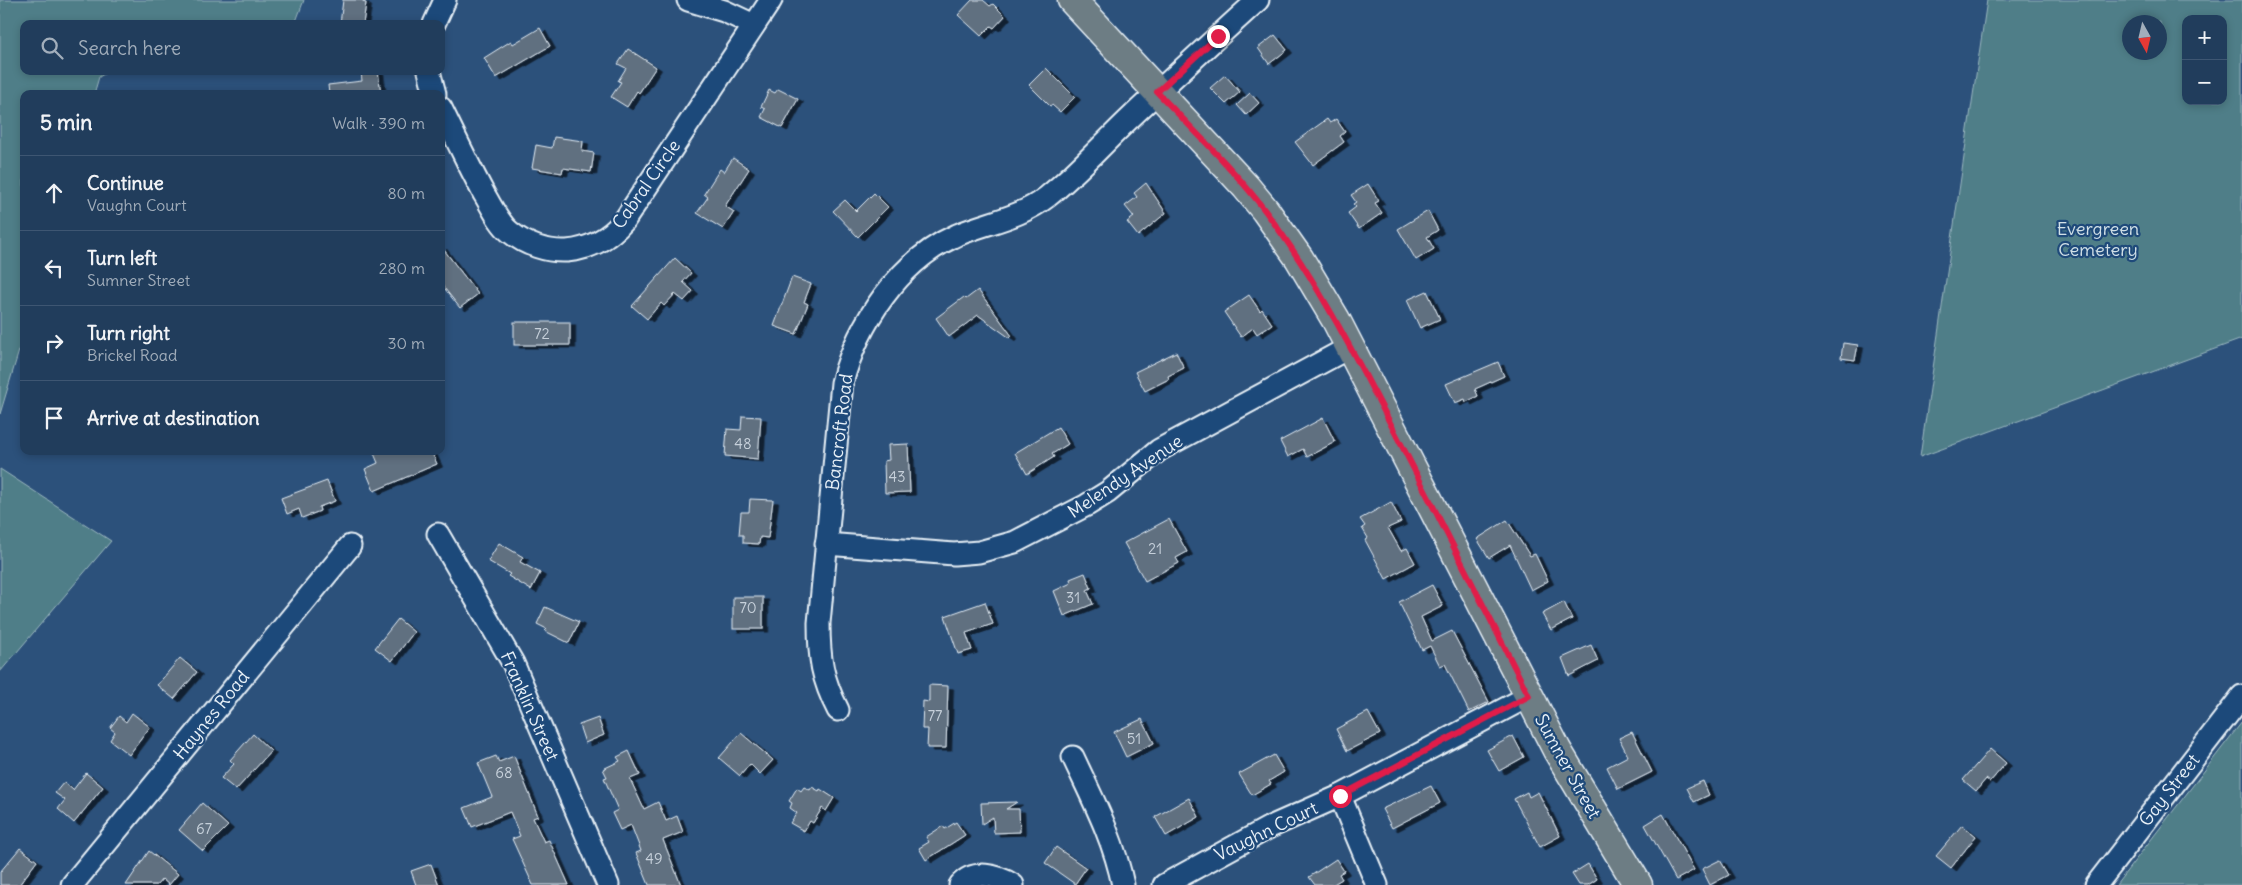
<!DOCTYPE html>
<html lang="en">
<head>
<meta charset="utf-8">
<style>
  :root { --surface:#213d5c; --page:#2d4865; --text:#f1f3f6; --muted:#a2aebb; --line:#3e5672 }
  body { margin:0; font-family:Delius,sans-serif; background:var(--page); color:var(--text) }
  .controls { position:absolute; right:15px; top:15px; display:grid; overflow:hidden; border-radius:10px; box-shadow:0 2px 8px #0003 }
  .controls button { width:45px; height:45px; display:grid; place-items:center; padding:0; border:0; border-bottom:1px solid var(--line); background:var(--surface); color:var(--text); font:25px sans-serif }
  .compass { position:absolute; left:2122px; top:15px; width:45px; height:45px; border-radius:50%; background:var(--surface); box-shadow:0 2px 8px #0003; rotate:172deg }
  .stop { position:absolute; width:15px; height:15px; margin:-11px; border:4px solid #e11d48; border-radius:50%; background:#fff }
  .stop.end { background:#e11d48; border-color:#fff; box-shadow:0 1px 5px #0008 }
  .list { margin:0; padding:0; list-style:none }
  h2 { display:flex; justify-content:space-between; align-items:center; height:65px; margin:0; padding:0 20px; font-size:21px }
  h2 small { font-size:16px; font-weight:400; color:var(--muted) }
  .list li { display:grid; grid-template-columns:32px 1fr auto; gap:15px; align-items:center; box-sizing:border-box; height:75px; padding:0 20px; border-top:1px solid var(--line) }
  .list b { display:block; font-size:19px; white-space:nowrap }
  .list p { margin:0; font-size:16px; white-space:nowrap; color:var(--muted) }
  .list em { font-size:16px; font-style:normal; color:var(--muted) }
  .icon { flex:none; width:28px; height:28px; fill:none; stroke:currentColor; stroke-width:2; stroke-linecap:round; stroke-linejoin:round }
  .map { position:relative; flex:none; width:2242px; height:885px; overflow:hidden }
  .search { position:absolute; background:var(--surface); box-shadow:0 2px 8px #0003; left:20px; top:20px; width:425px; height:55px; display:flex; align-items:center; gap:12px; box-sizing:border-box; padding:0 18px; border-radius:10px; color:var(--muted); font-size:19px }
  .panel { position:absolute; background:var(--surface); box-shadow:0 2px 8px #0003; left:20px; top:90px; width:425px; height:365px; border-radius:10px }
  .map>svg:first-child { display:block }
</style>
</head>
<body>
<div class="map">
<svg width="2242" height="885" viewBox="0 0 2242 885">
  <defs>
    <filter id="shadow"><feDropShadow dx="5.5" dy="3" stdDeviation="0" flood-color="#0009"/></filter>
  </defs>
  <rect width="100%" height="100%" fill="#2c517b"/>
  <filter id="ink" filterUnits="userSpaceOnUse"><feTurbulence type="fractalNoise" baseFrequency=".02" numOctaves="2"/><feDisplacementMap in="SourceGraphic" scale="10" xChannelSelector="R" yChannelSelector="G"/><feConvolveMatrix kernelMatrix="1 2 1 2 8 2 1 2 1" color-interpolation-filters="sRGB"/></filter>
  <g filter="url(#ink)">
    <g fill="#4f7e88" stroke="#9cb8c0" fill-rule="evenodd">
      <path d="M 0,0 L 304,0 L 295,24 L 24,24 L 24,71 L 109,71 L 99,77 L 94,94 L 24,94 L 24,334 L 0,414 Z"/>
      <path d="M 1987,0 L 2242,0 L 2242,339 L 1920,457 ZM 2186,19 L 2223,19 L 2223,101 L 2186,101 ZM 2130,22 L 2160,22 L 2160,52 L 2130,52 Z"/>
      <path d="M 0,469 L 111,541 L 0,672 Z"/>
      <path d="M 2242,722 L 2242,885 L 2116,885 Z"/>
    </g>
    <g fill="#606f80" stroke="#e8f1f8" filter="url(#shadow)">
      <path d="M 343,0 L 364,0 L 363,2 L 366,3 L 363,24 L 340,24 Z"/>
      <path d="M 972,0 L 983,0 L 990,6 L 993,4 L 1005,16 L 994,28 L 991,26 L 981,36 L 958,15 Z"/>
      <path d="M 540,28 L 550,46 L 496,78 L 484,58 L 511,41 L 513,44 Z"/>
      <path d="M 1275,35 L 1287,50 L 1269,64 L 1258,48 Z"/>
      <path d="M 628,49 L 656,67 L 639,93 L 637,91 L 627,107 L 611,97 L 621,82 L 618,81 L 626,68 L 618,64 Z"/>
      <path d="M 1046,68 L 1075,97 L 1060,112 L 1052,105 L 1050,106 L 1029,85 Z"/>
      <path d="M 361,71 L 378,71 L 381,94 L 329,94 L 328,85 L 362,81 Z"/>
      <path d="M 1225,75 L 1240,92 L 1226,104 L 1210,88 Z"/>
      <path d="M 778,89 L 798,99 L 782,128 L 761,117 L 765,109 L 761,107 L 769,90 L 775,93 Z"/>
      <path d="M 1250,93 L 1259,103 L 1246,115 L 1237,105 Z"/>
      <path d="M 1327,119 L 1330,123 L 1336,119 L 1345,132 L 1340,136 L 1344,142 L 1313,165 L 1295,142 Z"/>
      <path d="M 554,137 L 583,141 L 582,151 L 594,153 L 591,172 L 563,168 L 562,173 L 532,168 L 536,145 L 552,148 Z"/>
      <path d="M 733,158 L 749,169 L 725,206 L 734,212 L 723,229 L 697,213 L 708,197 L 704,194 L 720,169 L 724,172 Z"/>
      <path d="M 1146,183 L 1166,213 L 1138,236 L 1127,222 L 1134,217 L 1125,206 L 1137,197 L 1134,193 Z"/>
      <path d="M 1368,184 L 1379,201 L 1375,203 L 1382,213 L 1359,229 L 1348,213 L 1356,207 L 1353,204 L 1356,202 L 1351,195 Z"/>
      <path d="M 874,193 L 888,207 L 858,237 L 833,211 L 845,200 L 856,211 Z"/>
      <path d="M 1428,211 L 1438,230 L 1427,237 L 1434,249 L 1416,260 L 1398,229 Z"/>
      <path d="M 441,246 L 478,294 L 460,308 L 441,284 Z"/>
      <path d="M 675,258 L 691,273 L 683,282 L 693,291 L 684,301 L 675,294 L 664,306 L 661,303 L 647,319 L 632,306 Z"/>
      <path d="M 792,277 L 811,284 L 804,302 L 808,304 L 796,334 L 774,326 Z"/>
      <path d="M 978,290 L 1012,336 L 1010,338 L 978,315 L 949,337 L 936,318 L 964,297 L 966,299 Z"/>
      <path d="M 1427,291 L 1440,319 L 1420,328 L 1407,300 Z"/>
      <path d="M 1249,295 L 1260,311 L 1262,309 L 1272,324 L 1257,334 L 1253,328 L 1241,337 L 1224,312 Z"/>
      <rect x="514" y="322" width="56" height="23"/>
      <path d="M 1843,343 L 1858,345 L 1855,360 L 1841,358 Z"/>
      <path d="M 1176,352 L 1184,368 L 1168,376 L 1169,379 L 1145,391 L 1135,372 Z"/>
      <path d="M 1498,362 L 1504,376 L 1475,389 L 1478,396 L 1466,402 L 1465,399 L 1455,403 L 1446,384 Z"/>
      <path d="M 742,416 L 761,417 L 758,459 L 725,456 L 727,429 L 741,430 Z"/>
      <path d="M 1323,418 L 1335,442 L 1307,457 L 1303,449 L 1288,457 L 1280,441 Z"/>
      <path d="M 1058,427 L 1068,444 L 1052,454 L 1054,457 L 1027,474 L 1015,453 Z"/>
      <path d="M 908,444 L 910,492 L 885,493 L 884,461 L 889,460 L 888,445 Z"/>
      <path d="M 373,451 L 431,451 L 437,464 L 374,491 L 365,469 L 378,463 Z"/>
      <path d="M 327,481 L 335,501 L 319,507 L 320,511 L 302,518 L 299,509 L 287,514 L 281,498 Z"/>
      <path d="M 750,499 L 773,500 L 768,538 L 760,537 L 759,544 L 743,543 L 743,535 L 739,535 L 741,512 L 749,512 Z"/>
      <path d="M 1391,502 L 1401,522 L 1388,528 L 1401,551 L 1407,548 L 1415,563 L 1386,579 L 1365,540 L 1368,538 L 1362,528 L 1365,526 L 1360,519 Z"/>
      <path d="M 1169,519 L 1187,552 L 1176,558 L 1179,563 L 1145,581 L 1124,543 Z"/>
      <path d="M 1507,520 L 1530,556 L 1535,554 L 1548,581 L 1531,590 L 1510,545 L 1489,558 L 1477,539 Z"/>
      <path d="M 499,543 L 523,557 L 520,562 L 540,573 L 531,590 L 508,576 L 510,574 L 488,561 Z"/>
      <path d="M 1085,573 L 1091,588 L 1087,590 L 1093,604 L 1064,616 L 1054,591 L 1071,583 L 1070,579 Z"/>
      <path d="M 1432,585 L 1443,606 L 1421,617 L 1432,641 L 1452,631 L 1489,702 L 1469,712 L 1445,664 L 1440,666 L 1430,646 L 1422,650 L 1399,602 Z"/>
      <rect x="733" y="597" width="30" height="32"/>
      <path d="M 985,602 L 993,624 L 966,633 L 972,650 L 958,654 L 945,616 Z"/>
      <path d="M 1564,602 L 1572,619 L 1551,630 L 1542,614 Z"/>
      <path d="M 545,607 L 579,622 L 569,643 L 545,631 L 547,629 L 537,624 Z"/>
      <path d="M 398,619 L 414,632 L 392,661 L 375,648 Z"/>
      <path d="M 1591,645 L 1598,661 L 1569,676 L 1562,658 Z"/>
      <path d="M 180,658 L 197,672 L 174,699 L 157,685 Z"/>
      <path d="M 929,685 L 948,686 L 946,748 L 927,748 L 928,729 L 922,729 L 923,701 L 929,702 Z"/>
      <path d="M 1368,712 L 1380,734 L 1347,751 L 1336,729 Z"/>
      <path d="M 132,713 L 150,727 L 129,755 L 110,740 L 115,732 L 110,728 L 119,716 L 126,722 Z"/>
      <path d="M 598,718 L 604,735 L 585,743 L 579,725 Z"/>
      <path d="M 1142,719 L 1154,743 L 1126,757 L 1114,732 Z"/>
      <path d="M 1632,732 L 1652,772 L 1618,789 L 1607,767 L 1628,756 L 1619,738 Z"/>
      <path d="M 741,733 L 773,760 L 760,774 L 750,764 L 740,776 L 719,758 Z"/>
      <path d="M 253,734 L 271,751 L 236,790 L 221,778 L 234,764 L 230,760 Z"/>
      <path d="M 1513,736 L 1524,757 L 1499,771 L 1487,750 Z"/>
      <path d="M 1990,749 L 2006,763 L 1990,782 L 1986,779 L 1976,791 L 1963,780 Z"/>
      <path d="M 629,751 L 640,775 L 630,779 L 644,809 L 658,802 L 666,821 L 677,816 L 683,832 L 663,840 L 681,885 L 649,885 L 636,853 L 641,851 L 631,825 L 620,830 L 612,813 L 618,810 L 604,778 L 607,777 L 603,769 L 620,761 L 617,757 Z"/>
      <path d="M 1274,755 L 1284,772 L 1269,781 L 1271,784 L 1252,795 L 1239,774 Z"/>
      <path d="M 496,756 L 499,762 L 514,756 L 538,816 L 533,818 L 544,842 L 549,840 L 569,885 L 533,885 L 512,839 L 520,836 L 510,812 L 472,827 L 464,808 L 492,797 L 478,763 Z"/>
      <path d="M 86,773 L 103,787 L 74,823 L 58,809 L 65,800 L 55,793 L 64,782 L 73,790 Z"/>
      <path d="M 1703,781 L 1709,795 L 1694,802 L 1687,788 Z"/>
      <path d="M 1431,786 L 1440,803 L 1392,828 L 1382,809 Z"/>
      <path d="M 804,787 L 810,790 L 812,787 L 819,791 L 820,789 L 834,798 L 826,811 L 822,808 L 813,823 L 810,821 L 804,831 L 790,823 L 797,813 L 790,808 L 792,803 L 789,801 L 797,788 L 801,791 Z"/>
      <path d="M 1527,792 L 1529,797 L 1538,792 L 1560,836 L 1540,847 L 1514,799 Z"/>
      <path d="M 1189,798 L 1199,817 L 1166,836 L 1155,817 Z"/>
      <path d="M 1017,802 L 1006,809 L 1019,809 L 1020,832 L 994,833 L 993,817 L 982,824 L 981,803 Z"/>
      <path d="M 202,803 L 228,826 L 203,851 L 179,830 Z"/>
      <path d="M 1663,814 L 1694,870 L 1676,880 L 1645,825 Z"/>
      <path d="M 956,822 L 965,835 L 926,860 L 919,848 L 929,842 L 926,837 L 943,826 L 945,829 Z"/>
      <path d="M 1962,825 L 1976,836 L 1951,868 L 1936,856 Z"/>
      <path d="M 1056,847 L 1086,868 L 1075,884 L 1045,863 Z"/>
      <path d="M 20,848 L 37,861 L 19,885 L 0,885 L 0,872 Z"/>
      <path d="M 149,851 L 178,874 L 169,885 L 162,879 L 157,885 L 126,885 Z"/>
      <path d="M 1336,859 L 1344,871 L 1339,874 L 1342,879 L 1332,885 L 1315,885 L 1309,877 Z"/>
      <path d="M 1720,860 L 1729,875 L 1710,885 L 1702,869 Z"/>
      <path d="M 431,864 L 439,885 L 416,885 L 411,871 Z"/>
      <path d="M 1588,864 L 1597,879 L 1588,885 L 1579,885 L 1572,874 Z"/>
    </g>
    <g fill="none" stroke-linecap="round" stroke-linejoin="round">
      <g stroke="#e8f1f8" stroke-width="25">
        <g id="minor">
          <path d="M 688,0 L 724,11 L 754,25"/>
          <path d="M 434,24 L 445,0"/>
          <path d="M 429,71 L 435,94"/>
          <path d="M 441,108 C 455,137 469,166 484,194 C 492,207 499,223 510,232 C 526,245 547,252 567,251 C 590,249 609,238 624,221 L 771,0"/>
          <path d="M 438,534 L 513,663 L 608,885"/>
          <path d="M 826,544 L 954,554 L 979,552 L 1015,542 L 1087,505 L 1108,492 L 1159,450 L 1350,347"/>
          <path d="M 838,710 C 822,679 819,658 819,623 L 842,383 C 858,323 899,261 957,235 C 988,222 1020,218 1047,197 C 1076,174 1101,146 1127,121 C 1170,80 1214,40 1258,0"/>
          <path d="M 1073,757 C 1092,798 1114,839 1123,885"/>
          <path d="M 1340,796 L 1377,885"/>
          <path d="M 72,885 L 350,546"/>
          <path d="M 960,885 C 974,869 997,875 1013,885"/>
          <path d="M 1164,885 L 1270,827 L 1340,796 L 1529,696"/>
          <path d="M 2096,885 L 2242,696"/>
        </g>
      </g>
      <g stroke="#e8f1f8" stroke-width="31">
        <path id="major" d="M 1072,0 L 1246,187 L 1265,210 L 1299,258 L 1336,320 L 1557,750 L 1638,885"/>
      </g>
      <use href="#minor" stroke="#1f4a7a" stroke-width="21"/>
      <use href="#major" stroke="#6d7d84" stroke-width="28"/>
    </g>
  </g>
  <g fill="none" stroke-linecap="round" stroke-linejoin="round" filter="url(#ink)">
    <path stroke="#e11d48" stroke-width="6" d="M 1218,36 L 1157,92 C 1194,131 1234,169 1266,212 C 1314,276 1350,346 1387,417 C 1435,509 1482,603 1529,696 L 1340,796"/>
  </g>
  <g text-anchor="middle" dominant-baseline="central" stroke-width="4.5" stroke-linejoin="round" paint-order="stroke">
    <g font-size="15" fill="#c6d0da">
      <text x="542" y="333">72</text>
      <text x="743" y="443">48</text>
      <text x="897" y="476">43</text>
      <text x="1155" y="548">21</text>
      <text x="1073" y="597">31</text>
      <text x="748" y="607">70</text>
      <text x="935" y="715">77</text>
      <text x="1134" y="738">51</text>
      <text x="504" y="772">68</text>
      <text x="204" y="828">67</text>
      <text x="654" y="858">49</text>
    </g>
    <g font-size="18" fill="#e8f1f8" stroke="#1f4a7a">
      <text transform="translate(646 184) rotate(-55)">Cabral Circle</text>
      <text transform="translate(839 432) rotate(-83)">Bancroft Road</text>
      <text transform="translate(1125 476) rotate(-34)">Melendy Avenue</text>
      <text transform="translate(530 706) rotate(66)">Franklin Street</text>
      <text transform="translate(211 715) rotate(-51)">Haynes Road</text>
      <text transform="translate(1568 766) rotate(61)">Sumner Street</text>
      <text transform="translate(2169 790) rotate(-52)">Gay Street</text>
      <text transform="translate(1266 831) rotate(-26)">Vaughn Court</text>
    </g>
    <g font-size="18" fill="#d1e0e7" stroke="#1f4a7a">
      <text x="2098" y="228">Evergreen<tspan x="2098" dy="21">Cemetery</tspan></text>
    </g>
  </g>
</svg>
<div class="controls">
<button>+</button>
<button>−</button>
</div>
<svg class="compass" viewBox="-18 -18 36 36"><path d="M0-13l5 13h-10z" fill="#e53935"/><path d="M0 13l5-13h-10z" fill="#a2aebb"/></svg>
<div class="stop" style="left:1340px;top:796px"></div>
<div class="stop end" style="left:1218px;top:36px"></div>
<div class="search"><svg class="icon" aria-label="search" viewBox="0 0 24 24"><circle cx="10" cy="10" r="6"/><path d="M15 15l6 6"/></svg>Search here</div>
<section class="panel">
<h2>5 min<small>Walk · 390 m</small></h2>
<ul class="list">
<li><svg class="icon" aria-label="ahead" viewBox="0 0 24 24"><path d="M12 20V5M6 11l6-6 6 6"/></svg><div><b>Continue</b><p>Vaughn Court</p></div><em>80 m</em></li>
<li><svg class="icon" aria-label="left" viewBox="0 0 24 24"><path d="M17 20v-9H6M10 6l-5 5 5 5"/></svg><div><b>Turn left</b><p>Sumner Street</p></div><em>280 m</em></li>
<li><svg class="icon" aria-label="right" viewBox="0 0 24 24"><path d="M7 20v-9h11M14 6l5 5-5 5"/></svg><div><b>Turn right</b><p>Brickel Road</p></div><em>30 m</em></li>
<li><svg class="icon" aria-label="arrive" viewBox="0 0 24 24"><path d="M6 21V4h12l-3 4 3 4H6"/></svg><div><b>Arrive at destination</b></div></li>
</ul>
</section>
</div>
</body>
</html>
